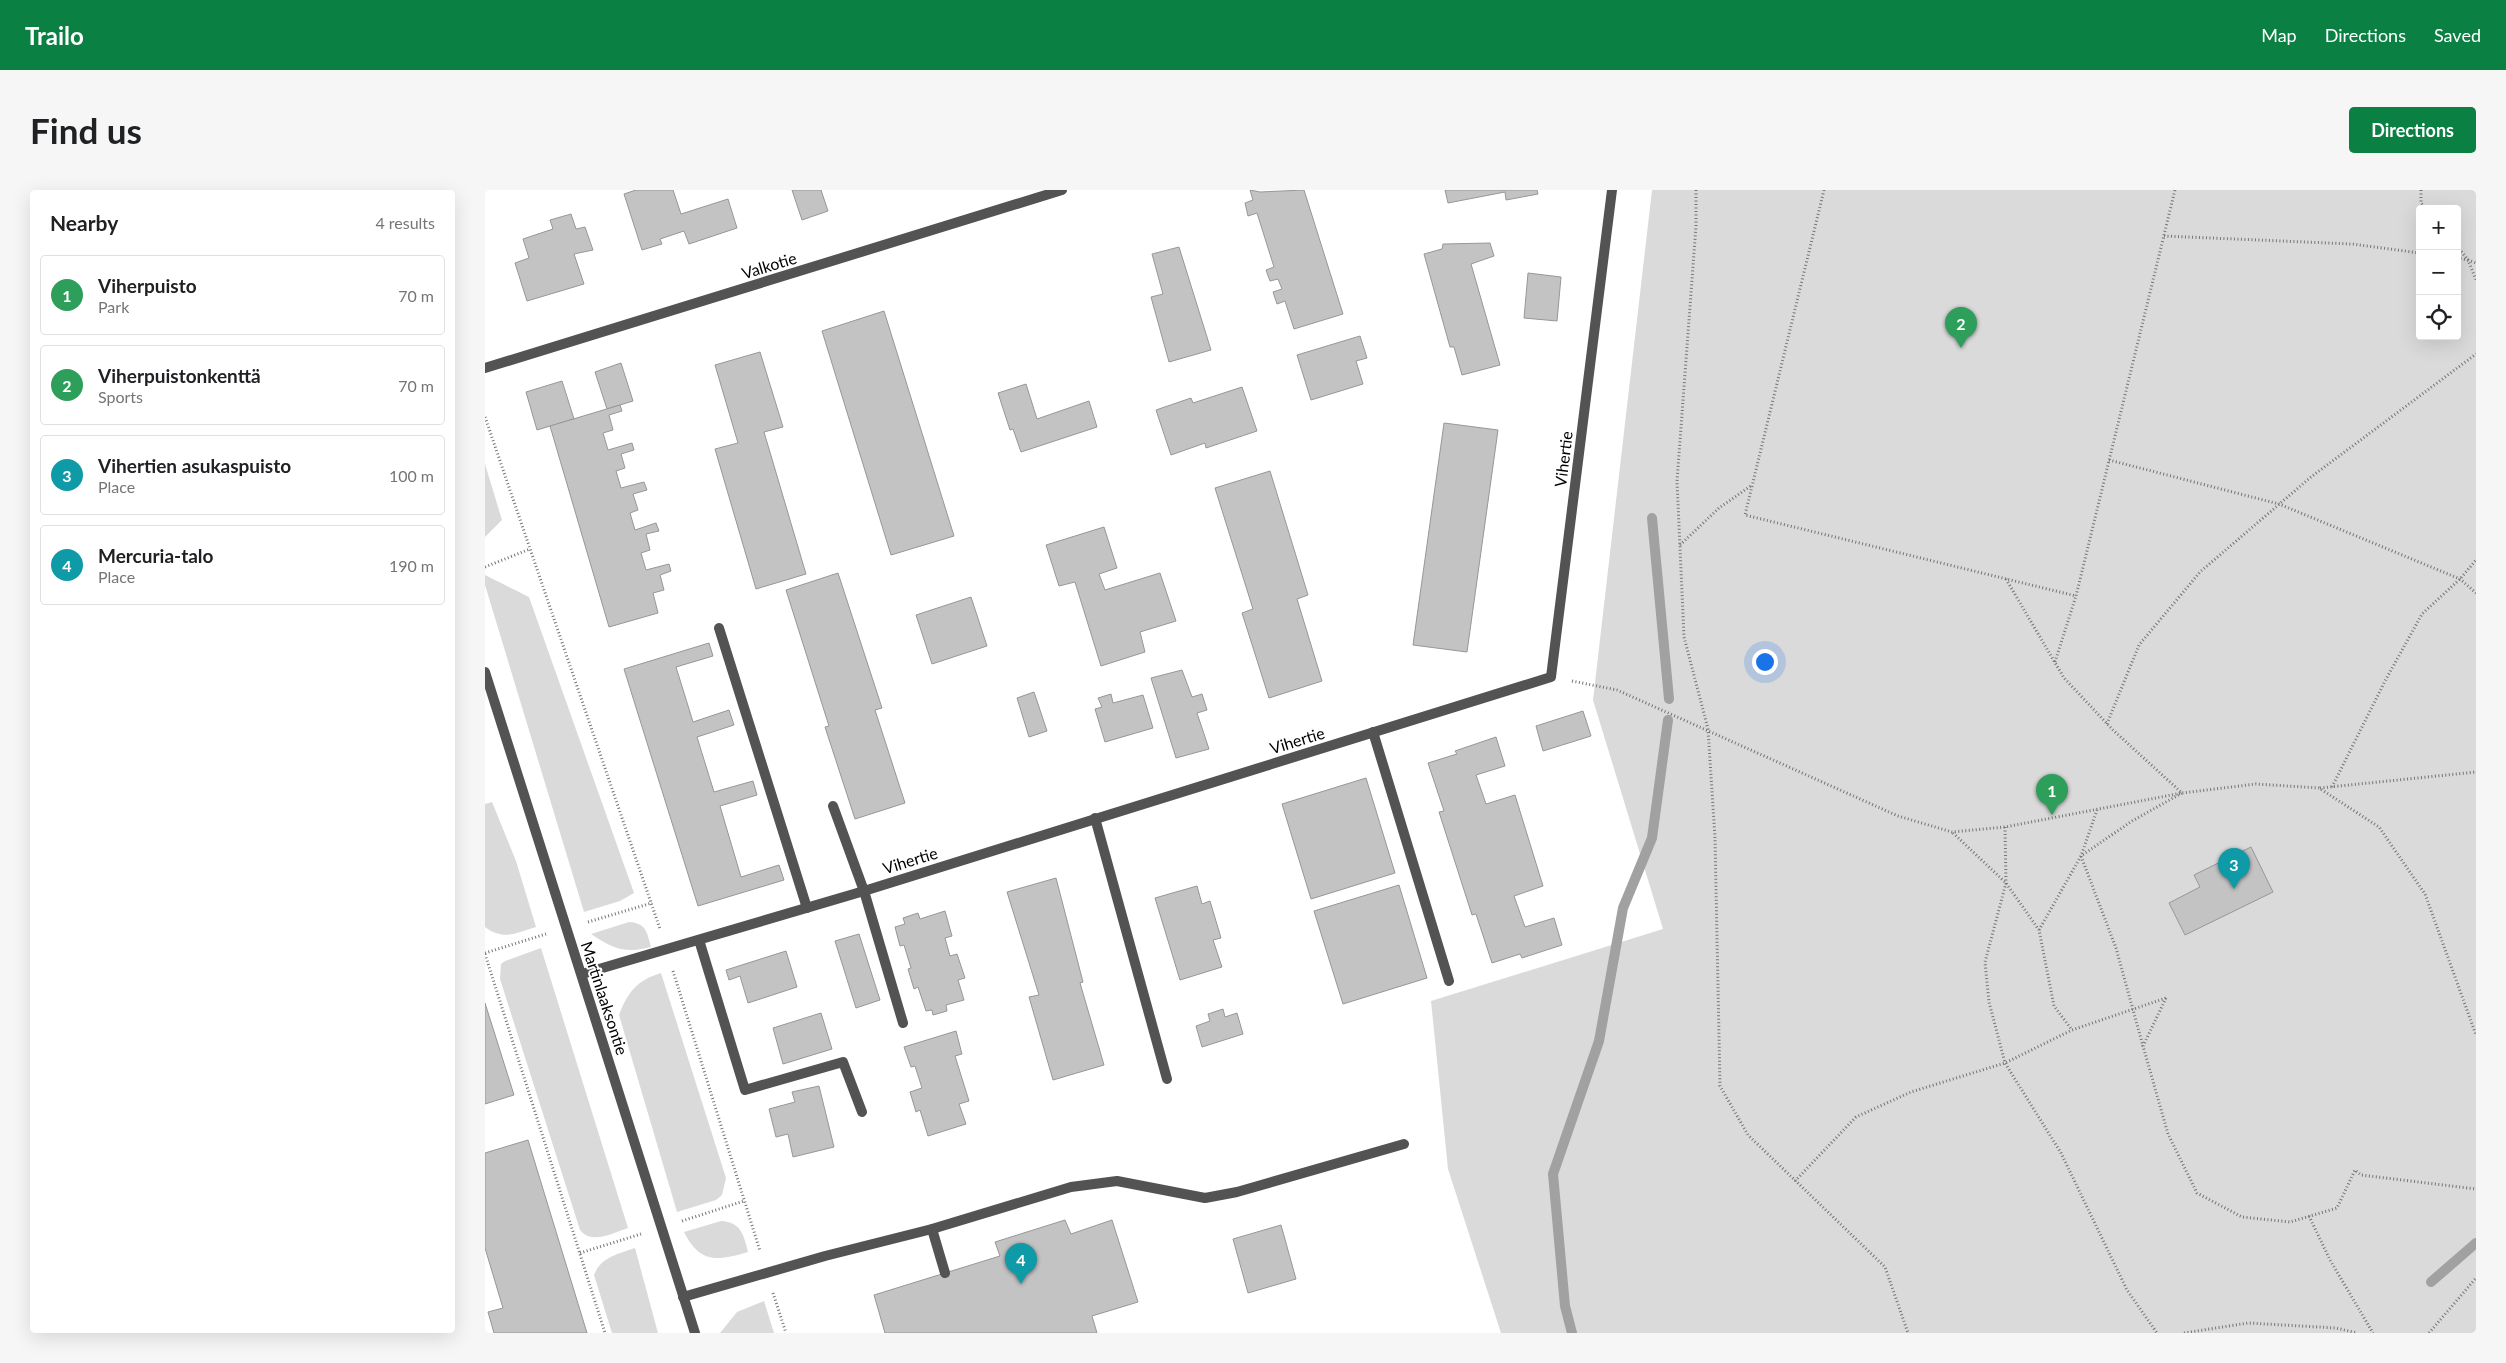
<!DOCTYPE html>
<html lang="en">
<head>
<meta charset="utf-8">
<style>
  :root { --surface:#fff; --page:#f6f6f6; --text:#202124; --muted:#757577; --line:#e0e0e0; --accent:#0b8043 }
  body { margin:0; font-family:Lato,sans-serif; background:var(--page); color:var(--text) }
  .controls { position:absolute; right:15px; top:15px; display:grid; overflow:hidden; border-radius:5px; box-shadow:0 5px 20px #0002 }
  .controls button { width:45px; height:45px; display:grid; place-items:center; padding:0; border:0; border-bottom:1px solid var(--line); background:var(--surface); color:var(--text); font:25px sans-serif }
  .you { position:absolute; left:1279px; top:471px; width:18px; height:18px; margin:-12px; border:4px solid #fff; border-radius:50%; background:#1a73e8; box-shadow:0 0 0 8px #1a73e833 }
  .badge { display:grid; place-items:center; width:32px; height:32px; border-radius:50%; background:var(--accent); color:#fff; font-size:16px; font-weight:700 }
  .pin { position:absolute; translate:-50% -41px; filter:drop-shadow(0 1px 2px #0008) }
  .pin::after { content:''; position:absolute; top:26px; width:18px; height:15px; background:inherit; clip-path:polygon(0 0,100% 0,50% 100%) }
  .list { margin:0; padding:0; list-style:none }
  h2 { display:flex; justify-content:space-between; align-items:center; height:65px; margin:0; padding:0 20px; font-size:21px }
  h2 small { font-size:16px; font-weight:400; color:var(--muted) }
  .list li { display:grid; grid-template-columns:32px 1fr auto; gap:15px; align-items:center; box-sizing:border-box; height:80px; margin:0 10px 10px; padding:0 10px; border:1px solid var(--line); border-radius:5px }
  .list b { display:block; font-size:19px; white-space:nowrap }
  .list p { margin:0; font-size:16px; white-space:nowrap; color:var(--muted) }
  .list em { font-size:16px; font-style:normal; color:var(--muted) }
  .icon { flex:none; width:28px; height:28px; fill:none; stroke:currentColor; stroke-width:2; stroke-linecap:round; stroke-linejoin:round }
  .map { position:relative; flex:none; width:1991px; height:1143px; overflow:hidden; border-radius:5px }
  header { display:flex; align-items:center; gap:30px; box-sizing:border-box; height:70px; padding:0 25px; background:var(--accent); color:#fff }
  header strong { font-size:24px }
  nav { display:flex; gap:28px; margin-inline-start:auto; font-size:18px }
  .intro { display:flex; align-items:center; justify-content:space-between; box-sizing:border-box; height:120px; padding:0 30px }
  h1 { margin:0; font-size:35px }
  .button { padding:12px 22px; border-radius:5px; background:var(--accent); color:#fff; font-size:18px; font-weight:700 }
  main { display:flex; gap:30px; padding:0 30px }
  aside { flex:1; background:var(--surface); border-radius:5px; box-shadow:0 5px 20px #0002 }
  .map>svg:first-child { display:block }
</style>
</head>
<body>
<header>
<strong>Trailo</strong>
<nav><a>Map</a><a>Directions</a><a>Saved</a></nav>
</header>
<div class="intro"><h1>Find us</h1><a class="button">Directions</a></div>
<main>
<aside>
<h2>Nearby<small>4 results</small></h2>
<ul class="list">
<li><span class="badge" style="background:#2e9e5b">1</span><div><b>Viherpuisto</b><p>Park</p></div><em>70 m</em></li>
<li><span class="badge" style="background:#2e9e5b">2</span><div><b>Viherpuistonkenttä</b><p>Sports</p></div><em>70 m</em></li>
<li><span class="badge" style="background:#0f9aa8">3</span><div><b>Vihertien asukaspuisto</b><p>Place</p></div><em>100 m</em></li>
<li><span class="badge" style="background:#0f9aa8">4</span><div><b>Mercuria-talo</b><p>Place</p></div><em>190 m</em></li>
</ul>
</aside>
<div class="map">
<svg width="1991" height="1143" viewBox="0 0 1991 1143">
  <rect width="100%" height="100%" fill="#fff"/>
  <g fill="#dadada" fill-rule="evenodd">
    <path d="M 1167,0 L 1991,0 L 1991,1143 L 1016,1143 L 963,979 L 946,811 L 1178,739 L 1108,510 ZM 1935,19 L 1972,19 L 1972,146 L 1935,146 Z"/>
    <path d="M 0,274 L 17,330 L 0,347 Z"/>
    <path d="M 0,385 L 44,407 L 149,703 L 135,711 L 99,722 L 0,395 Z"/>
    <path d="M 7,612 L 31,671 L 51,737 C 30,743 19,751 0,737 L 0,614 Z"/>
    <path d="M 144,732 C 161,733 162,742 166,757 C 139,764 129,759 106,744 Z"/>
    <path d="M 56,758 L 143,1038 C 128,1043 107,1055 95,1040 L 15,789 L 16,774 L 20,771 Z"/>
    <path d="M 176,783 L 241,988 L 237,1005 L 231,1010 L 192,1022 L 134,825 C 142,803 152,790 176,783 Z"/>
    <path d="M 236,1031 C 256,1032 259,1045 263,1062 C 233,1071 215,1074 199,1042 Z"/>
    <path d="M 150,1058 L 173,1143 L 127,1143 L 109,1085 C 116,1067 133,1064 150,1058 Z"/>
    <path d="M 279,1111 L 289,1143 L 235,1143 L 252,1122 Z"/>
  </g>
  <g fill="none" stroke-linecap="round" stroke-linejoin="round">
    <g stroke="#a1a1a1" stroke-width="10">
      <path d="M 1167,328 L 1184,509"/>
      <path d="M 1946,1092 L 1991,1053"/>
      <path d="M 1087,1143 L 1080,1116 L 1068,984 L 1114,851 L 1138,718 L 1167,648 L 1183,530"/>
    </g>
  </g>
  <g fill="#c3c3c3" stroke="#979797">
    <path d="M 151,0 L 188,0 L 196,24 L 243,9 L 252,38 L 204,54 L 199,41 L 175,49 L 177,54 L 157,60 L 139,4 Z"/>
    <path d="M 307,0 L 336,0 L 343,21 L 317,30 Z"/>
    <path d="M 765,0 L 775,2 L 819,0 L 858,124 L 809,139 L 800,111 L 792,114 L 788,102 L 797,99 L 793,89 L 785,91 L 781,80 L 789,77 L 772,23 L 763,26 L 760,13 L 768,10 Z"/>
    <path d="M 960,0 L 1052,0 L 1053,4 L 1021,10 L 1020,2 L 963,13 Z"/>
    <path d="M 86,24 L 91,39 L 100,37 L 108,60 L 89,64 L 99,94 L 42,111 L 30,73 L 44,68 L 38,49 L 68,39 L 65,30 Z"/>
    <path d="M 1005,53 L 1009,66 L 986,74 L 1015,175 L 977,185 L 969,157 L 965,157 L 939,64 L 957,59 L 958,54 Z"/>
    <path d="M 694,57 L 726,160 L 684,172 L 666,107 L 678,104 L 667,64 Z"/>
    <path d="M 1043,83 L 1076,87 L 1072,131 L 1039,128 Z"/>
    <path d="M 399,121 L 469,346 L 406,365 L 337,141 Z"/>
    <path d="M 875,146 L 882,168 L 871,171 L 878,194 L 826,210 L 812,165 Z"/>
    <path d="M 275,162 L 298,237 L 279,242 L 321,384 L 271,399 L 230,259 L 253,253 L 230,175 Z"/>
    <path d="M 136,173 L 148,211 L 122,219 L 110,182 Z"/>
    <path d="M 77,191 L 89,229 L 52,240 L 41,202 Z"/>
    <path d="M 541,194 L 552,229 L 604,211 L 612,237 L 536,262 L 528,239 L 525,240 L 513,203 Z"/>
    <path d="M 757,197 L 772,241 L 721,258 L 720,253 L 686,265 L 671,220 L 706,208 L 708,213 Z"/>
    <path d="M 135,215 L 137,221 L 124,225 L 128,240 L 118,243 L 123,260 L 147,253 L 149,260 L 136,264 L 140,278 L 131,281 L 136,298 L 159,292 L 162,300 L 148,304 L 153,320 L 145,323 L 150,340 L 171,333 L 174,341 L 161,344 L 165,360 L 156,363 L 161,380 L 184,374 L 186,381 L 175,385 L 179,400 L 168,403 L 173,423 L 124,437 L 65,236 Z"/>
    <path d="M 959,233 L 1013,240 L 982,462 L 928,455 Z"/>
    <path d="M 785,281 L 823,405 L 812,409 L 837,491 L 784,508 L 757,423 L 768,419 L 730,298 Z"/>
    <path d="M 619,337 L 632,378 L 614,384 L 620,400 L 675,383 L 691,431 L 655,442 L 660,462 L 616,476 L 590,392 L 574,396 L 561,355 Z"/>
    <path d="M 353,383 L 397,518 L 390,520 L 420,613 L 370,629 L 340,537 L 344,536 L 301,400 Z"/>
    <path d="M 486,407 L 502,456 L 447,474 L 431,425 Z"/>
    <path d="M 224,453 L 228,466 L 191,477 L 208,532 L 244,520 L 249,535 L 212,547 L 229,602 L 268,591 L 272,605 L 235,616 L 256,687 L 294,675 L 299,690 L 213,716 L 139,479 Z"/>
    <path d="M 697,480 L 707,507 L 717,504 L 722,520 L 712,523 L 724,559 L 691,568 L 666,488 Z"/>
    <path d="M 549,502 L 562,541 L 544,547 L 532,508 Z"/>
    <path d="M 626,504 L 628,513 L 658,505 L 668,538 L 620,552 L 610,519 L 617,517 L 613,508 Z"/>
    <path d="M 1098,521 L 1106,546 L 1058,561 L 1051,536 Z"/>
    <path d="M 1011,547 L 1020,576 L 991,585 L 1001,614 L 1030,605 L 1058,696 L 1029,706 L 1040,737 L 1069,728 L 1077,755 L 1037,768 L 1035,764 L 1007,773 L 991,724 L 987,725 L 954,622 L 959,621 L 943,573 L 972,564 L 970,561 Z"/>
    <path d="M 881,588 L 910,683 L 826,709 L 797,614 Z"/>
    <path d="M 1766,657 L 1788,702 L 1700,745 L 1684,713 L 1715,697 L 1709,685 Z"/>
    <path d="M 571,688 L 598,792 L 595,793 L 619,875 L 568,890 L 544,807 L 554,805 L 522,702 Z"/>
    <path d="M 914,695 L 942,788 L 858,814 L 829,721 Z"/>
    <path d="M 712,696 L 717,714 L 725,711 L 736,748 L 728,750 L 737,777 L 695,790 L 670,708 Z"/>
    <path d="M 460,721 L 467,746 L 460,748 L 465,766 L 472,764 L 480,788 L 473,790 L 479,810 L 461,815 L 462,821 L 448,825 L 447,820 L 441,821 L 433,797 L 429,799 L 423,779 L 426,778 L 419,755 L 415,756 L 410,737 L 420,734 L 418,728 L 433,723 L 435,729 Z"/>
    <path d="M 374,744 L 395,810 L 371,818 L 350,751 Z"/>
    <path d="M 301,761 L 312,797 L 263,813 L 255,786 L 244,790 L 241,780 Z"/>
    <path d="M 0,813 L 29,905 L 0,914 Z"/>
    <path d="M 738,819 L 740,827 L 752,823 L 758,844 L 717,857 L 711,836 L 725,831 L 723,824 Z"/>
    <path d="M 336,823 L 347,859 L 298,874 L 288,838 Z"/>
    <path d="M 471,841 L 477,864 L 470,866 L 484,911 L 474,914 L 481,934 L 443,946 L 435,920 L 431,922 L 425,902 L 437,898 L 430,876 L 426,877 L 419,857 Z"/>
    <path d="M 334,896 L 349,957 L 308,967 L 303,944 L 291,947 L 284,919 L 310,912 L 307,902 Z"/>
    <path d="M 43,950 L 102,1143 L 9,1143 L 3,1122 L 18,1118 L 0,1058 L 0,963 Z"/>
    <path d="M 580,1030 L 586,1044 L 627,1030 L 653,1112 L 607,1126 L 612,1143 L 400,1143 L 389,1105 L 515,1066 L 510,1052 Z"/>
    <path d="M 796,1035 L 811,1089 L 763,1103 L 748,1049 Z"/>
  </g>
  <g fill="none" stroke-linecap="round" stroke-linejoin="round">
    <g stroke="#757575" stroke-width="3" stroke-dasharray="1 2.5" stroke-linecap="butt">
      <path d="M 1211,0 L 1211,36 L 1192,291 L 1199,447 L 1223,539 L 1230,648 L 1235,896 L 1263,945 L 1400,1077 L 1423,1143"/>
      <path d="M 1339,0 L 1260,325 L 1591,406 L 1690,0"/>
      <path d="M 1936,0 L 1936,13 L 1941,19"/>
      <path d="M 1679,46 L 1867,54 L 1935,63"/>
      <path d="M 1972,56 L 1983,70 L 1991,73"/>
      <path d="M 1972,68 L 1983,70 L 1991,90"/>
      <path d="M 0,227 L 175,739"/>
      <path d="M 1624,270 L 1794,314 L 1975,389 L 1991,403"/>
      <path d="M 1195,355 L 1234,318 L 1267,295"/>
      <path d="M 0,377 L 45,359"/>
      <path d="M 1521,389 L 1579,488 L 1628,540 L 1697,603 L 1647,631 L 1596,666 L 1631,758 L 1658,856"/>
      <path d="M 1570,472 L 1591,406"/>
      <path d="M 1087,491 L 1132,500 L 1413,626 L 1467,642 L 1520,637 L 1697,603 L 1771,594 L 1834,598 L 1894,637 L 1940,704 L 1991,845"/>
      <path d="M 1622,534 L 1654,455 L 1715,382 L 1826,287 L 1991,164"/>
      <path d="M 1847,597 L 1900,491 L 1937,424 L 1975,389 L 1991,370"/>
      <path d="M 1835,598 L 1991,582"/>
      <path d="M 1520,637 L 1521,693 L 1500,772 L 1504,812 L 1520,873 L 1576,963 L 1642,1100 L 1672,1143"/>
      <path d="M 1468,643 L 1521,693 L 1554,740 L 1569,816 L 1587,840"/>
      <path d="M 103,732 L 167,713"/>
      <path d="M 1554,740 L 1596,666 L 1612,620"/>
      <path d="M 0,763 L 61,744"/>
      <path d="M 0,764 L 120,1143"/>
      <path d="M 188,781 L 275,1061"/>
      <path d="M 1681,808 L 1658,856 L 1683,944 L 1712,1003 L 1757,1027 L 1805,1032 L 1852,1018 L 1870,980 L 1876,985 L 1991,999"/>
      <path d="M 1310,991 L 1371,927 L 1426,902 L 1520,873 L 1587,840 L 1681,808"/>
      <path d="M 1824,1026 L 1845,1070 L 1888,1143"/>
      <path d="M 197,1031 L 259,1011"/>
      <path d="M 95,1063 L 156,1044"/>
      <path d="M 288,1103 L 301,1143"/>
      <path d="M 1699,1143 L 1763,1133 L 1851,1138 L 1872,1143"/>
      <path d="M 1944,1143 L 1991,1088"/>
    </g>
    <g stroke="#535353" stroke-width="10">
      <path d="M 234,438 L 322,718"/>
      <path d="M 888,542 L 964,791"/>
      <path d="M 348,616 L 379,701 L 418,833"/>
      <path d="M 610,628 L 682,889"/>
      <path d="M 214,750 L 260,900 L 358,872 L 377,922"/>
      <path d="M 447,1039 L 460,1083"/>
      <path d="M 198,1107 L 340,1066 L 447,1039 L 586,997 L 632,991 L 720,1008 L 752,1002 L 919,954"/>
    </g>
    <g stroke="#535353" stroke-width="10">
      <path d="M 0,178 L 577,0"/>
      <path d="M 97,784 L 379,701 L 1066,487 L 1127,0"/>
    </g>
    <path stroke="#535353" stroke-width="10" d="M 0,482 L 210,1143"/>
  </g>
  <g text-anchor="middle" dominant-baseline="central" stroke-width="4" stroke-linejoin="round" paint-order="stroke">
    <g font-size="16" fill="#000" stroke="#fff">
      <text transform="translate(284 75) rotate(-17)">Valkotie</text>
      <text transform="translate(1078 269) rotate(-83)">Vihertie</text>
      <text transform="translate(812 550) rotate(-17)">Vihertie</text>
      <text transform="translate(425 670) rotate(-17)">Vihertie</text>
      <text transform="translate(120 808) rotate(72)">Martinlaaksontie</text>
    </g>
  </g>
</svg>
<div class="controls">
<button>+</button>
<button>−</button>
<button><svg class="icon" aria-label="locate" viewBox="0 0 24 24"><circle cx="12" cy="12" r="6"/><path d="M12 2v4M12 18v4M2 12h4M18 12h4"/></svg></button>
</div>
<div class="you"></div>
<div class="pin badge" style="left:1567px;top:625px;background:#2e9e5b">1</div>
<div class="pin badge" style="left:1476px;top:158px;background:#2e9e5b">2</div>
<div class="pin badge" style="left:1749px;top:699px;background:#0f9aa8">3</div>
<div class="pin badge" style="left:536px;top:1094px;background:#0f9aa8">4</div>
</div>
</main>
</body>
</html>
